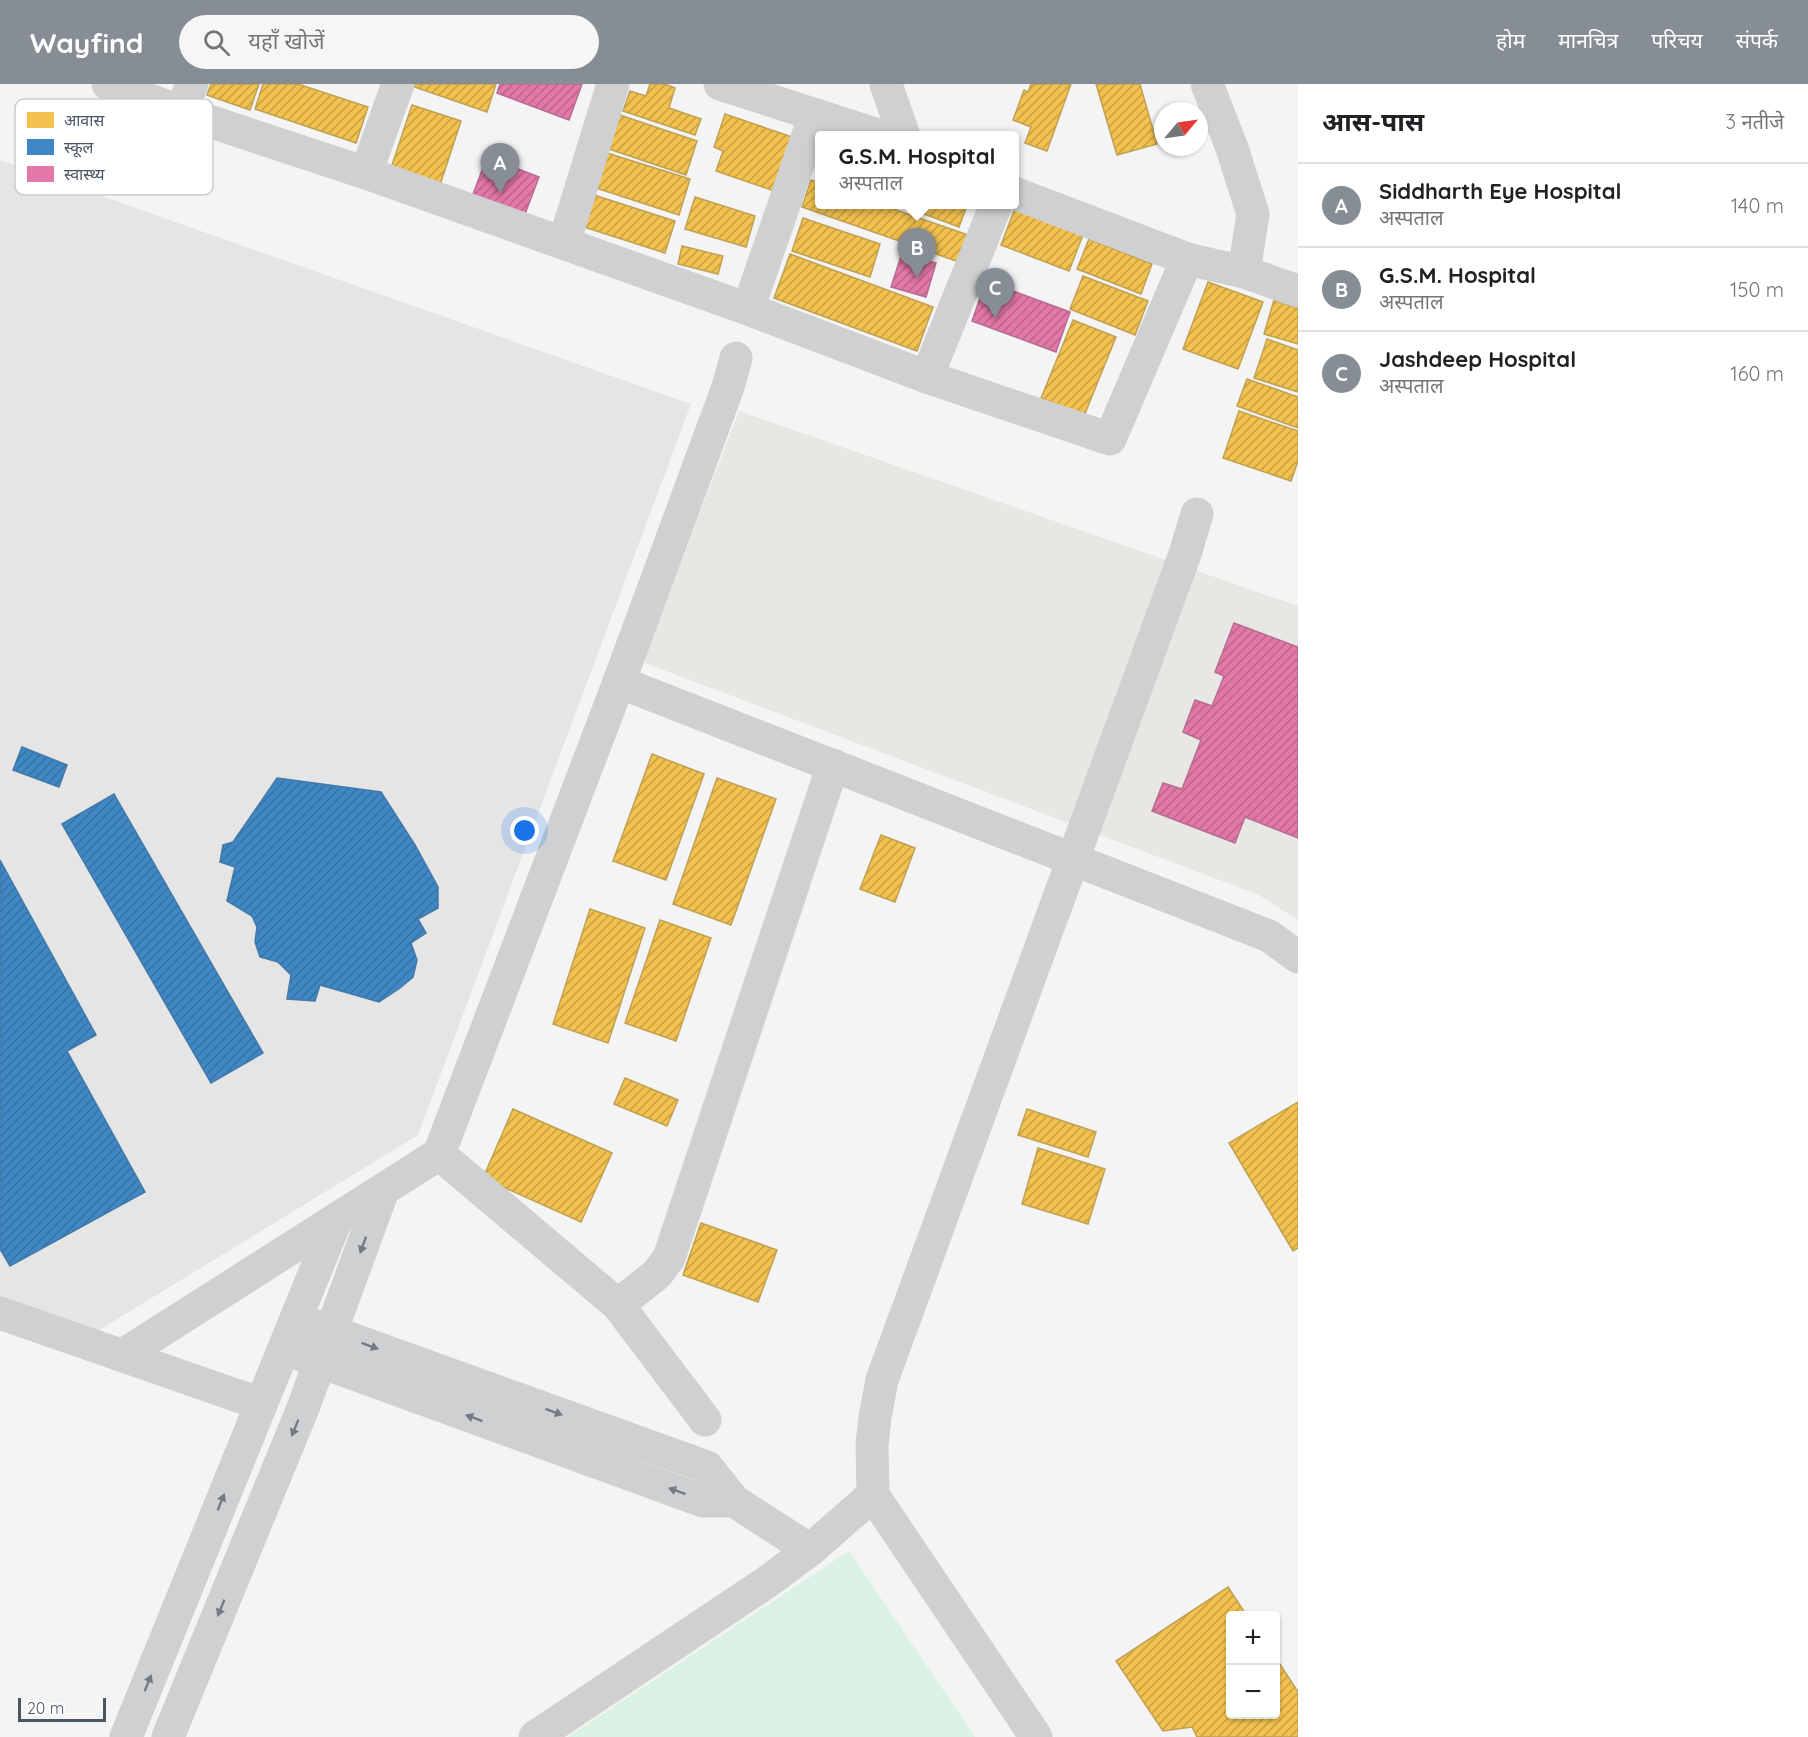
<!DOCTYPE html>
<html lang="hi">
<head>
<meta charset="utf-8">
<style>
  :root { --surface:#fff; --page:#f6f6f6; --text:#202124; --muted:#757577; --line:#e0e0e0; --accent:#868d94 }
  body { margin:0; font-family:Quicksand,"Noto Sans Devanagari",sans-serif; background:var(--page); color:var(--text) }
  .controls { position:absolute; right:18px; bottom:18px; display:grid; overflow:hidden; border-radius:6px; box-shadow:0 2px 4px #0004 }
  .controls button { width:54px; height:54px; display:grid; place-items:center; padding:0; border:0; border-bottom:2px solid var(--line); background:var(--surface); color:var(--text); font:30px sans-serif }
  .compass { position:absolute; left:1154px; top:18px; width:54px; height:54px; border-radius:50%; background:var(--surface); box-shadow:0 2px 4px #0004; rotate:61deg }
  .scale { position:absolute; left:18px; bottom:15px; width:88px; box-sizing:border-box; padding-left:6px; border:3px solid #4a5661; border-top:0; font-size:16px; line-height:21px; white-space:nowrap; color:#4a5661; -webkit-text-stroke:4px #fff; paint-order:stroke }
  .you { position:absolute; left:525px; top:747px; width:21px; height:21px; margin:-15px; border:4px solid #fff; border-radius:50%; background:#1a73e8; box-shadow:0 0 0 9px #1a73e833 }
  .badge { display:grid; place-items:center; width:39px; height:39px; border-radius:50%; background:var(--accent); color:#fff; font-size:20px; font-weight:700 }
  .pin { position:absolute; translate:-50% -50px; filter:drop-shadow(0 2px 3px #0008) }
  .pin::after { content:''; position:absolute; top:32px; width:21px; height:18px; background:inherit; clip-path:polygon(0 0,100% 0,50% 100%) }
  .popup { position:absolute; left:815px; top:47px; width:204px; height:78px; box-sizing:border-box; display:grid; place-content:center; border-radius:6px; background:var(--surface); filter:drop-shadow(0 2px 4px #0005); font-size:20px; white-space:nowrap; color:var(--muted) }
  .popup b { font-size:22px; color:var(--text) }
  .popup::after { content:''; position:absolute; left:50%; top:100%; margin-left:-12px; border:12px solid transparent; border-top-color:var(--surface) }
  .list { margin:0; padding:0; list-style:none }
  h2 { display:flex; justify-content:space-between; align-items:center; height:78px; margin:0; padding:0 24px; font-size:26px }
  h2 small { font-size:20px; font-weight:400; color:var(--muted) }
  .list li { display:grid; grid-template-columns:39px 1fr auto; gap:18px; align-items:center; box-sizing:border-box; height:84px; padding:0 24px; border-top:2px solid var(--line) }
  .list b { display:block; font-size:22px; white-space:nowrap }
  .list p { margin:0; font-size:20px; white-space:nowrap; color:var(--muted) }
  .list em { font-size:20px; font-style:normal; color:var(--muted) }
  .icon { flex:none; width:33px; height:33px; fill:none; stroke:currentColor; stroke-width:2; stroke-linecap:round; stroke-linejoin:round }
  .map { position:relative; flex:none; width:1298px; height:1653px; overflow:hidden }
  header { display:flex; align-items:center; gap:36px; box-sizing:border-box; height:84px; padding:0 30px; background:var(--accent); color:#fff }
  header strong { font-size:28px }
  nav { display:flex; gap:33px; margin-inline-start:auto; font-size:21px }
  .search { width:420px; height:54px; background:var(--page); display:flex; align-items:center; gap:15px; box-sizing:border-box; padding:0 21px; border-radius:33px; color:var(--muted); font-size:22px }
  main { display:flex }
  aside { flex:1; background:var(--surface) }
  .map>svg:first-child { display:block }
</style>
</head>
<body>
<header>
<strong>Wayfind</strong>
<div class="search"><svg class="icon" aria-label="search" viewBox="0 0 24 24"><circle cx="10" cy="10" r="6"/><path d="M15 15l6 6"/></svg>यहाँ खोजें</div>
<nav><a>होम</a><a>मानचित्र</a><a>परिचय</a><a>संपर्क</a></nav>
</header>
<main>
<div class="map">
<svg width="1298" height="1653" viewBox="0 0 1298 1653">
  <defs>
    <pattern id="homes-hatch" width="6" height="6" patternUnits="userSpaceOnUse" patternTransform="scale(1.5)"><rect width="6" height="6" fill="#f2c14e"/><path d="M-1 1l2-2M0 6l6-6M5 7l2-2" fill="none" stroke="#c6a044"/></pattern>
    <pattern id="schools-hatch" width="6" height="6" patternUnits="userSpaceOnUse" patternTransform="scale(1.5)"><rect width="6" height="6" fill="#3f88c5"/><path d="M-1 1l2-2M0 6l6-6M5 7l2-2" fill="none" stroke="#3772a3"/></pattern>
    <pattern id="health-hatch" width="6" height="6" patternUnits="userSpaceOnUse" patternTransform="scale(1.5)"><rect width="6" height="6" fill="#e377a8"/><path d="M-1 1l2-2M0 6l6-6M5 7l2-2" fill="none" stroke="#ba648c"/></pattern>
  </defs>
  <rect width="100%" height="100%" fill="#f4f4f4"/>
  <path fill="#e8e7e3" d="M 739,327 L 1298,522 L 1298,836 L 1259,811 L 642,578 Z"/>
  <path fill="#e6e5e6" d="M 0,76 L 691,320 L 418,1051 L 88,1253 L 0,1221 Z"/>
  <path fill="#d9f2e3" d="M 849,1467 L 975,1653 L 568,1653 Z"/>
  <g fill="url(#homes-hatch)" stroke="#c0a154" stroke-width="1.5">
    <path d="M 211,0 L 259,0 L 250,26 L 207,11 Z"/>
    <path d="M 263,0 L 298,0 L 368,23 L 356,59 L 255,25 Z"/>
    <path d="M 406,0 L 496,0 L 487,28 Z"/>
    <path d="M 650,0 L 665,0 L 675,4 L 669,24 L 701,35 L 695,51 L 623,27 L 630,7 L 646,12 Z"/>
    <path d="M 1031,0 L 1071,0 L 1047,67 L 1025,59 L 1031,43 L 1013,36 L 1024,6 L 1028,8 Z"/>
    <path d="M 1096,0 L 1140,0 L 1157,60 L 1117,71 Z"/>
    <path d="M 412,21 L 461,37 L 439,104 L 390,87 Z"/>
    <path d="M 614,29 L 697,57 L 686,91 L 603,63 Z"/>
    <path d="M 725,30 L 798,55 L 780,109 L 716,87 L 723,67 L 714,63 Z"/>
    <path d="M 604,68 L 690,95 L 679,131 L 593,103 Z"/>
    <path d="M 811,96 L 820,99 L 820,121 L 882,121 L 971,152 L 962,179 L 802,123 Z"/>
    <path d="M 594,111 L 675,137 L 665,169 L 584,143 Z"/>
    <path d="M 695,113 L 755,132 L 746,163 L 685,145 Z"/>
    <path d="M 900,121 L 967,121 L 959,143 Z"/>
    <path d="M 1015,124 L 1083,151 L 1069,187 L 1001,161 Z"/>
    <path d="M 803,134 L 880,160 L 870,193 L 792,167 Z"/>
    <path d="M 1089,155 L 1152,180 L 1141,210 L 1077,185 Z"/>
    <path d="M 682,162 L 723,172 L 718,190 L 678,180 Z"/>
    <path d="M 790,170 L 933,223 L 917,267 L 774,214 Z"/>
    <path d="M 1083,192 L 1148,217 L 1135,251 L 1070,225 Z"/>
    <path d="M 1208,198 L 1263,218 L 1238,285 L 1183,265 Z"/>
    <path d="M 1274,216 L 1298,224 L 1298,260 L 1264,250 Z"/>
    <path d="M 1073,236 L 1116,253 L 1084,332 L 1041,314 Z"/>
    <path d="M 1267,255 L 1298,266 L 1298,308 L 1254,294 Z"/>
    <path d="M 1247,295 L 1298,313 L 1298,344 L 1237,322 Z"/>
    <path d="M 1239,327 L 1298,347 L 1298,377 L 1291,397 L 1223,374 Z"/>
    <path d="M 652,670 L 704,690 L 666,796 L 613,777 Z"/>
    <path d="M 717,694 L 776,715 L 731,841 L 673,820 Z"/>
    <path d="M 881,751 L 915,764 L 895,818 L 860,805 Z"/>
    <path d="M 590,825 L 645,844 L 608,959 L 553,940 Z"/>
    <path d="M 660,836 L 711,854 L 676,957 L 625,939 Z"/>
    <path d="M 625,994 L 678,1016 L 667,1042 L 614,1020 Z"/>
    <path d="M 1298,1018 L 1298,1164 L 1293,1167 L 1229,1059 Z"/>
    <path d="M 513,1025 L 612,1069 L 581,1138 L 483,1094 Z"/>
    <path d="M 1027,1025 L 1096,1048 L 1088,1073 L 1018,1051 Z"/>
    <path d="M 1038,1064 L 1105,1085 L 1088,1140 L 1022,1120 Z"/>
    <path d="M 701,1139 L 777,1166 L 758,1218 L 683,1191 Z"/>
    <path d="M 1228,1503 L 1247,1532 L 1230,1532 L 1230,1630 L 1276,1630 L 1276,1574 L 1298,1608 L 1298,1653 L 1197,1653 L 1192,1643 L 1163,1647 L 1116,1577 Z"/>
  </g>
  <g fill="url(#schools-hatch)" stroke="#4279a7" stroke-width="1.5">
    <path d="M 22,663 L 67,681 L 59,703 L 13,686 Z"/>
    <path d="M 277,694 L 381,708 L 415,761 L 438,803 L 438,824 L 418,835 L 426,849 L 411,859 L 417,876 L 413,893 L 400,904 L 379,918 L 320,901 L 315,917 L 287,915 L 291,891 L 278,878 L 260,873 L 255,858 L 257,843 L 252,832 L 227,817 L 235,783 L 220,778 L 223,761 L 233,758 Z"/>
    <path d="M 114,710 L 263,969 L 211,999 L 62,740 Z"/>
    <path d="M 0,776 L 96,951 L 67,967 L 145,1108 L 10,1182 L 0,1165 Z"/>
  </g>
  <g fill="url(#health-hatch)" stroke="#b56d93" stroke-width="1.5">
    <path d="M 500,0 L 582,0 L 569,36 L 497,9 Z"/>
    <path d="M 487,73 L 539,93 L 522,138 L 470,118 Z"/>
    <path d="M 902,169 L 936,179 L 926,213 L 891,203 Z"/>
    <path d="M 986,197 L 1070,228 L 1056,268 L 972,237 Z"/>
    <path d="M 1234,539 L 1298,563 L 1298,754 L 1245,733 L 1235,759 L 1152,727 L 1163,699 L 1182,705 L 1201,656 L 1183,648 L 1195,616 L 1212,622 L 1224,592 L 1215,588 Z"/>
  </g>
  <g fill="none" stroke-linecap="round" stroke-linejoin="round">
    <g stroke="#ced0d2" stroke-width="33">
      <path d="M 108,0 L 181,28 L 366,89 L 748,225 L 927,293 L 1110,355 L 1187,175"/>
      <path d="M 720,0 L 881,52"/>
      <path d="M 886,0 L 904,52"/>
      <path d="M 1207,0 L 1232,64 L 1253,130 L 1244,188"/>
      <path d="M 181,28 L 192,0"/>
      <path d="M 366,89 L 398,0"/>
      <path d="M 1014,109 L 1187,175 L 1244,188 L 1298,207"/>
      <path d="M 564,159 L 613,0"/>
      <path d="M 748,225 L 815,31"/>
      <path d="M 927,293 L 996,121"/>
      <path d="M 619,598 L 1269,852 L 1298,873"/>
      <path d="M 439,1070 L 618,1221 L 705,1336"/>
      <path d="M 618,1221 L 657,1190 L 669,1174 L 833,681"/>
      <path d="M 0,1229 L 261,1320"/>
      <path d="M 296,1235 L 707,1383 L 734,1417 L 810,1466"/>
      <path d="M 299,1270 L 703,1417 L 734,1417"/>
      <path d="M 123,1271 L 439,1070 L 619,598 L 728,303 L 736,274"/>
      <path d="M 126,1653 L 336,1136"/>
      <path d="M 168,1653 L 303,1324 L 383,1106"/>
      <path d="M 535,1653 L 767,1498 L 810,1466 L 873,1411"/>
    </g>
    <path stroke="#ced0d2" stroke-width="33" d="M 1036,1653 L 873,1411 L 872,1361 L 875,1333 L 882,1296 L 1185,470 L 1197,430"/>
  </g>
  <defs><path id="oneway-solid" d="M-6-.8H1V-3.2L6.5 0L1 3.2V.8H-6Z" transform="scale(1.5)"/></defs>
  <g fill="#727b83">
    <use href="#oneway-solid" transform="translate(363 1161) rotate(110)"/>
    <use href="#oneway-solid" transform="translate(370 1262) rotate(20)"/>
    <use href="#oneway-solid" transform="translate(554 1328) rotate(20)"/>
    <use href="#oneway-solid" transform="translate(474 1334) rotate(-160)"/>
    <use href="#oneway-solid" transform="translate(295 1344) rotate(112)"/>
    <use href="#oneway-solid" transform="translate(677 1407) rotate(-160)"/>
    <use href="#oneway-solid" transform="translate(221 1418) rotate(-68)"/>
    <use href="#oneway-solid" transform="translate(221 1524) rotate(112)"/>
    <use href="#oneway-solid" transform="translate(148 1599) rotate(-68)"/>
  </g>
  <rect x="15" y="15" width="198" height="96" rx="9" fill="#fff" stroke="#c9ccd0" stroke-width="1.5"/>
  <rect x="27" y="28" width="27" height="16" fill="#f2c14e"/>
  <rect x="27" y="55" width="27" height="16" fill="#3f88c5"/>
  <rect x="27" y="82" width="27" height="16" fill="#e377a8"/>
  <g font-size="16" fill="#4a5661">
    <text x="64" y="42">आवास</text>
    <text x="64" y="69">स्कूल</text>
    <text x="64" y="96">स्वास्थ्य</text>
  </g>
</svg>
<div class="controls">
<button>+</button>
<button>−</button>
</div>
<svg class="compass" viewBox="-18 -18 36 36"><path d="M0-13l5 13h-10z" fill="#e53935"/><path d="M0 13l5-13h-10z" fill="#757577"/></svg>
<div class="scale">20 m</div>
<div class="you"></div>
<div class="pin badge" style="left:500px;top:109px">A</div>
<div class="pin badge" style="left:917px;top:194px">B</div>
<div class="popup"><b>G.S.M. Hospital</b>अस्पताल</div>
<div class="pin badge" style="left:995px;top:234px">C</div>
</div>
<aside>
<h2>आस-पास<small>3 नतीजे</small></h2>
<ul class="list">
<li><span class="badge">A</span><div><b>Siddharth Eye Hospital</b><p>अस्पताल</p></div><em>140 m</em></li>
<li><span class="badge">B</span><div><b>G.S.M. Hospital</b><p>अस्पताल</p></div><em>150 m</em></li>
<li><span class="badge">C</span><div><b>Jashdeep Hospital</b><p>अस्पताल</p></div><em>160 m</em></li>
</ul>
</aside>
</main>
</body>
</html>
